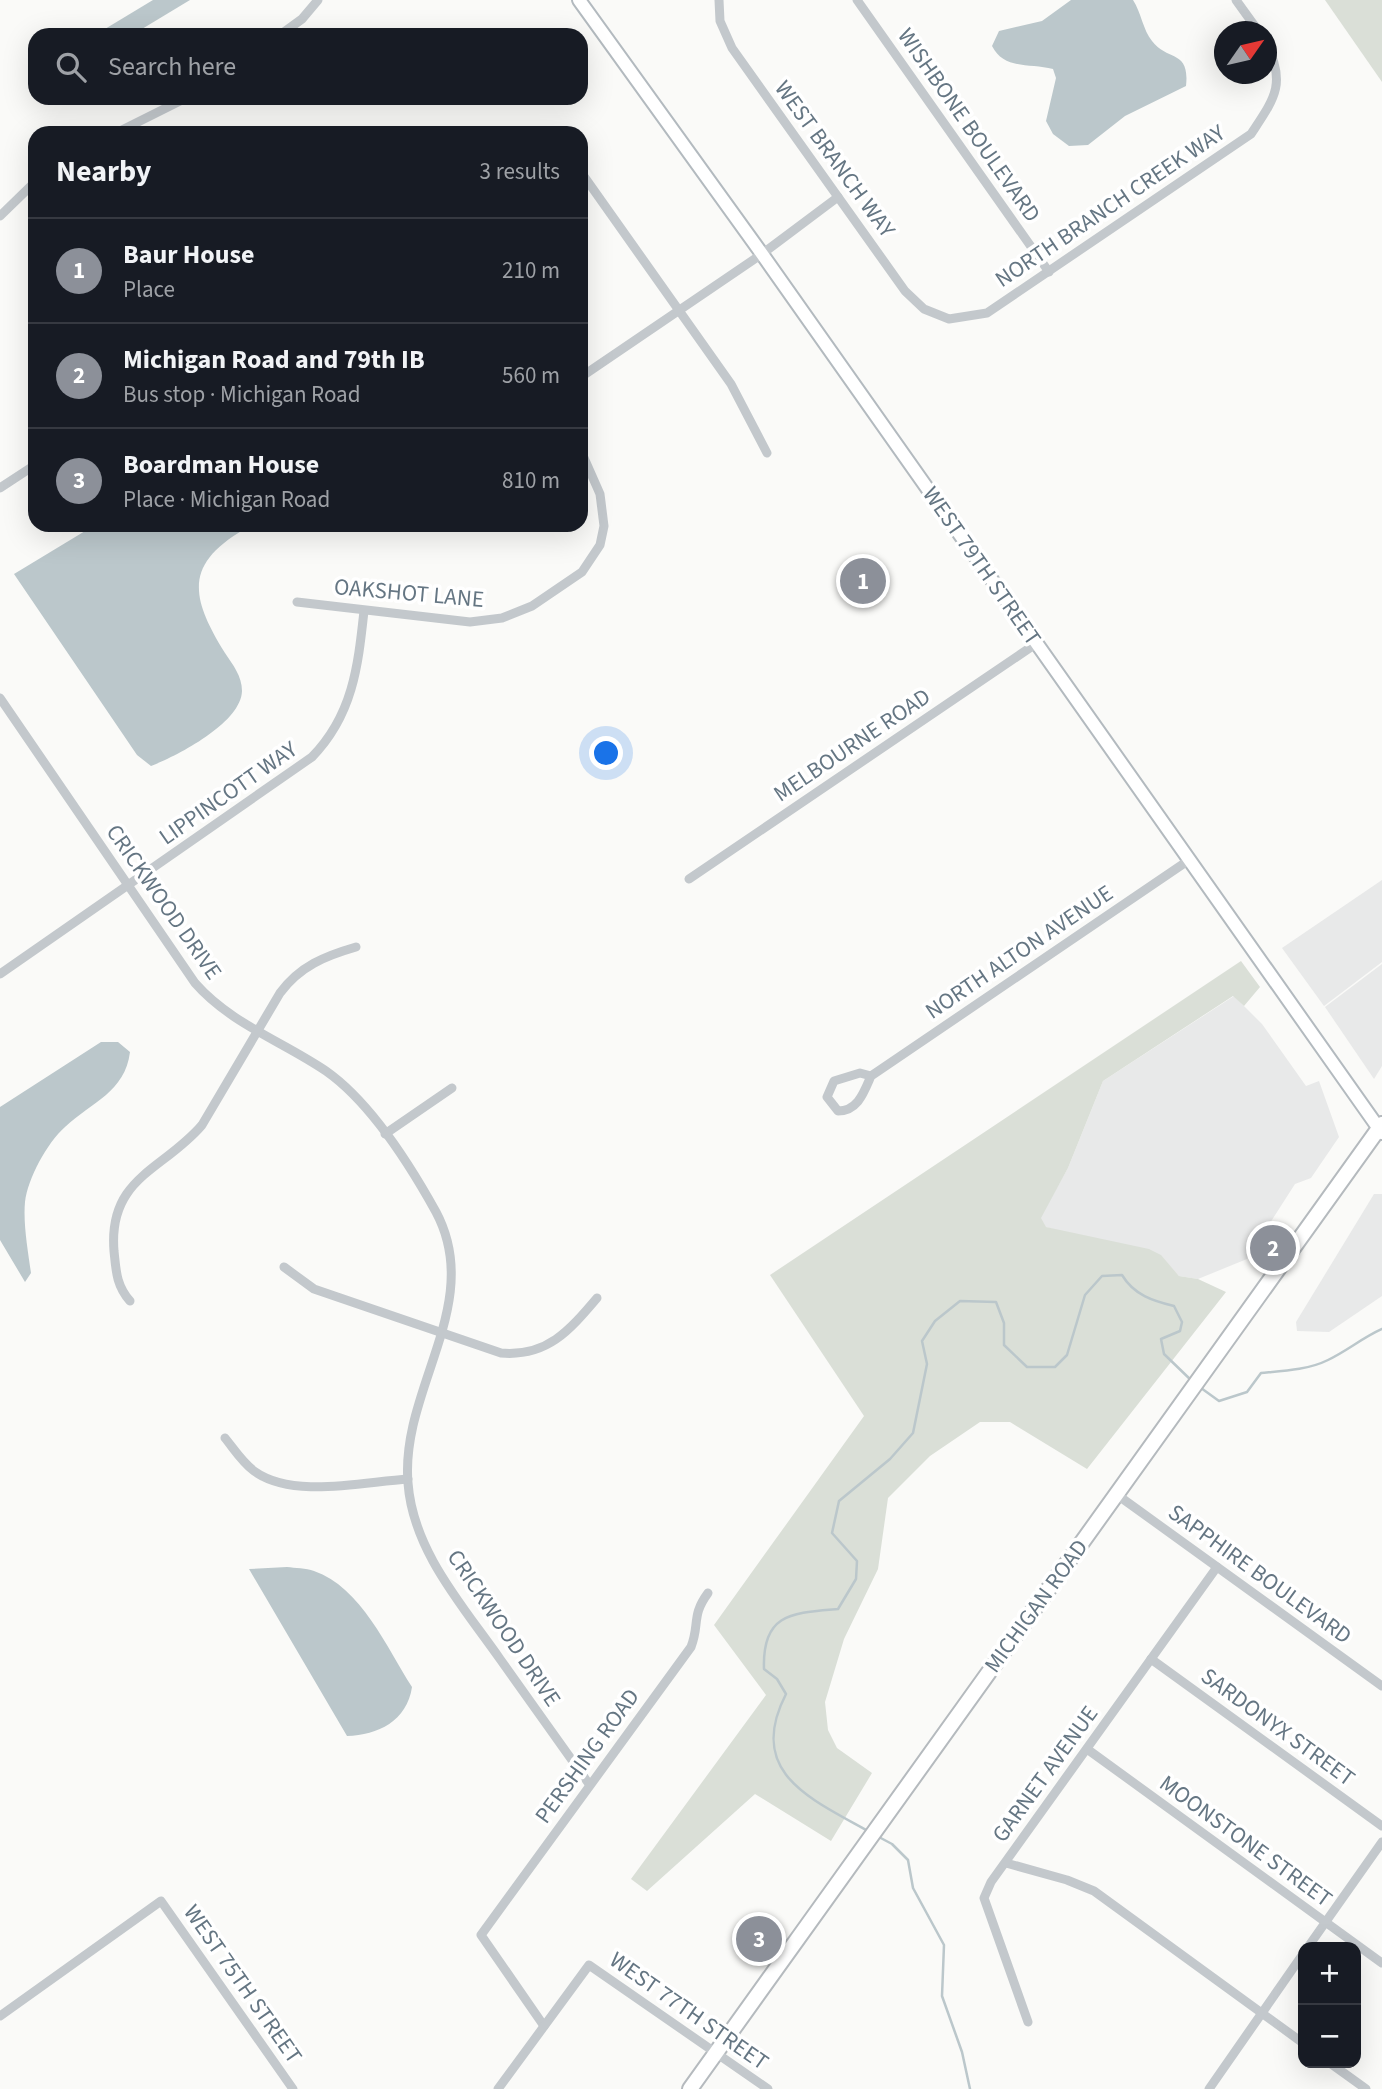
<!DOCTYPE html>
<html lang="en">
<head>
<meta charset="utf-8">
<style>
  :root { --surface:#171b24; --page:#20242c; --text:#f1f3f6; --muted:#9ea1a6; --line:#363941; --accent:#8c9099 }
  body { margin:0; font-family:"Source Sans 3",sans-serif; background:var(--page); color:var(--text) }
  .controls { position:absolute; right:21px; bottom:21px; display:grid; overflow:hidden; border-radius:14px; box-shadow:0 7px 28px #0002 }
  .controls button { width:63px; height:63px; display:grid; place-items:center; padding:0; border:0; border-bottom:2px solid var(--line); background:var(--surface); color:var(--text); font:35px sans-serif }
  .compass { position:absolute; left:1214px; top:21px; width:63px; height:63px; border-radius:50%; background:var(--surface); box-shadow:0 7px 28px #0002; rotate:56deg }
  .you { position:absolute; left:607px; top:754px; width:24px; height:24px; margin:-18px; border:5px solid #fff; border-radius:50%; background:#1a73e8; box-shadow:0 0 0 10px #1a73e833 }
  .badge { display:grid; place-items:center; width:46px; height:46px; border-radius:50%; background:var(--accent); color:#fff; font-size:23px; font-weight:700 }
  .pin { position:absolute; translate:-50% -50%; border:4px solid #fff; box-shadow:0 2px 7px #0006 }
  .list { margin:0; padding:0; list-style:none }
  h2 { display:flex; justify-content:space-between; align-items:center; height:91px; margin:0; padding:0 28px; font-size:30px }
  h2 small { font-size:23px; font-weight:400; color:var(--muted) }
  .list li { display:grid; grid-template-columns:46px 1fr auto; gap:21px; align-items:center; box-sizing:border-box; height:105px; padding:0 28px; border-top:2px solid var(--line) }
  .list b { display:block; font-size:26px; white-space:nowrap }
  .list p { margin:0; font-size:23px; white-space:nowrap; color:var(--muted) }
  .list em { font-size:23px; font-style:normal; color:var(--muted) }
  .icon { flex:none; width:38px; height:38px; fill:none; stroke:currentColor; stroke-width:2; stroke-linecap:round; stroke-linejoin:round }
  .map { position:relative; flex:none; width:1382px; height:2089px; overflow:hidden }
  .search { position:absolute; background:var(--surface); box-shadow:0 7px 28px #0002; left:28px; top:28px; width:560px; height:77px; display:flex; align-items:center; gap:18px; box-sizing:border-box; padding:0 24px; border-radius:21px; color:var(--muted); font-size:26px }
  .panel { position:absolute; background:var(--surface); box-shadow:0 7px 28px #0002; left:28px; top:126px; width:560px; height:406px; border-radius:21px }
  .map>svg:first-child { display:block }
</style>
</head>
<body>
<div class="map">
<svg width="1382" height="2089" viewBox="0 0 1382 2089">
  <rect width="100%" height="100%" fill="#fafaf8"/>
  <g fill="#e8e9e9">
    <path d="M 1382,880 L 1382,962 L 1324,1006 L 1282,948 Z"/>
    <path d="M 1382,964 L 1382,1066 L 1374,1079 L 1325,1007 Z"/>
    <path d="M 1234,996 L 1262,1024 L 1306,1086 L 1319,1081 L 1339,1137 L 1311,1178 L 1295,1184 L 1247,1259 L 1198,1279 L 1179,1276 L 1161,1256 L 1045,1227 L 1040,1218 L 1068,1168 L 1103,1081 Z"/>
    <path d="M 1374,1194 L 1382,1194 L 1382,1296 L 1329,1332 L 1297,1331 L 1296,1322 Z"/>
  </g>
  <g fill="#dadfd7">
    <path d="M 1325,0 L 1382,0 L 1382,82 Z"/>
    <path d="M 1241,961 L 1260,987 L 1244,1006 L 1233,996 L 1103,1081 L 1068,1168 L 1041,1218 L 1046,1227 L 1149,1249 L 1161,1255 L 1179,1276 L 1198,1279 L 1226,1292 L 1087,1469 L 1010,1422 L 980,1422 L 930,1456 L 888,1498 L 878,1569 L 844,1639 L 825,1702 L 828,1730 L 837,1748 L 872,1773 L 831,1841 L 755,1794 L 647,1891 L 631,1879 L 766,1695 L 714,1625 L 864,1416 L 770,1275 Z"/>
  </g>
  <g fill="#bbc7cb">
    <path d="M 153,0 L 190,0 L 132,35 L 95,35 Z"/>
    <path d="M 1071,0 L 1133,0 C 1141,12 1143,30 1152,41 C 1168,62 1190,49 1186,86 L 1125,116 L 1088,145 L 1069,146 L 1053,134 L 1046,121 L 1056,78 L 1053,69 C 1030,63 1004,70 992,46 L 999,31 L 1042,21 Z"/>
    <path d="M 95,525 L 244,525 L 245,529 C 182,565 192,599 225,653 C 233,665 242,676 242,691 C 241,723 177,756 151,766 L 137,755 L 14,574 Z"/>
    <path d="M 101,1042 L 118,1042 L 130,1052 C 125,1092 92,1102 65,1127 C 47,1143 28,1178 25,1202 C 23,1224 28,1251 31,1273 L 25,1282 L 0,1240 L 0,1107 Z"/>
    <path d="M 287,1567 C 295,1568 306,1568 314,1571 C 361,1587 387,1648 412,1687 C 407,1721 378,1735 347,1736 L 249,1569 Z"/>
  </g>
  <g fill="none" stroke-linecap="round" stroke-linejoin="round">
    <g stroke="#bbc7cb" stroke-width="2.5">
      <path d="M 1201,1388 L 1219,1401 L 1247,1392 L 1261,1373 C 1283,1371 1308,1370 1328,1360 C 1347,1351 1362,1338 1382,1329"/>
      <path d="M 868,1831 C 809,1798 746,1772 786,1694 L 777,1679 L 764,1669 C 762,1613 792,1613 838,1609 L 856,1579 L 857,1561 L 832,1533 L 839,1501 L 890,1459 L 913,1433 L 927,1364 L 922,1341 L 935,1321 L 960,1301 L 996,1302 L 1004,1323 L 1004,1345 L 1027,1367 L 1055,1367 L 1067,1355 L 1085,1295 L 1102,1276 L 1122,1275 C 1134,1295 1153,1301 1174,1306 L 1182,1322 L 1180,1331 L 1161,1339 L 1164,1354 L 1193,1382"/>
      <path d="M 877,1836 L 892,1844 L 908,1860 L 913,1888 L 944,1945 L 942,1996 L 962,2052 L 970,2089"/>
    </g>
    <g stroke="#b3babf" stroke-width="16">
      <path id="secondary" d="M 579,0 L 762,254 L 1382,1133"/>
    </g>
    <g stroke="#b5babe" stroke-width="18">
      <path id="primary" d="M 690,2089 L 1382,1124"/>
    </g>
    <g stroke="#c3c8cc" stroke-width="9">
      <path d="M 719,0 L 720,21 L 732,48 L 905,291 L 924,309 L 949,319 L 987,313 L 1251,134 C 1274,99 1287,84 1266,43"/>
      <path d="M 857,0 L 1049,272"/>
      <path d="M 1236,0 L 1259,32"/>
      <path d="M 280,35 L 302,19 L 318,0"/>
      <path d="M 116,133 L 186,98"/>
      <path d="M 581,172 L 731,384 L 767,453"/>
      <path d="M 0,216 L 35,182"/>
      <path d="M 581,377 L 762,254 L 838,197"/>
      <path d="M 0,488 L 35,465"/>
      <path d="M 297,602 L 470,622 L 502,618 L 532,606 L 582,572 L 600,545 L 604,526 L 600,494 L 581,451"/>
      <path d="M 0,698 L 195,983 C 231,1024 282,1041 326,1071 C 370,1102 410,1165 436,1212 C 485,1304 400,1389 408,1483 C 413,1551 463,1606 500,1659 C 530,1701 559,1742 589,1784"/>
      <path d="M 689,879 L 1037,643"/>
      <path d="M 0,974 L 312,757 C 353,715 358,666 364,611"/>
      <path d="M 871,1076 C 864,1092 858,1111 838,1111 L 827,1097 L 834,1081 L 860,1073 L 871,1076 L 1189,860"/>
      <path d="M 385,1134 L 452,1088"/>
      <path d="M 284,1267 L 314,1289 L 501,1353 C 547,1357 569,1331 597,1298"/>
      <path d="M 130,1301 C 116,1285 116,1270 114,1251 C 108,1177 164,1170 202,1125 L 280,993 C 300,966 325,956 356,947"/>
      <path d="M 225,1438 C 234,1449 242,1462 254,1471 C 293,1499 362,1482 408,1479"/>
      <path d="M 1116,1494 L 1382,1686"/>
      <path d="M 1151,1659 L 1382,1826"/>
      <path d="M 1087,1749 L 1382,1963"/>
      <path d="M 1006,1863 L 1067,1880 L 1094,1891 L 1303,2043"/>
      <path d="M 1308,1947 L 1382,1842"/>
      <path d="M 0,2016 L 161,1901 L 293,2089"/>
      <path d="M 1028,2022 L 984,1898 L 991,1882 L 1217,1567"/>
      <path d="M 544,2026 L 481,1935 L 691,1647 C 700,1624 691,1616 708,1593"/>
      <path d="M 1330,2063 L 1366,2089"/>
      <path d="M 498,2089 L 589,1965 L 768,2089"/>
      <path d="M 1209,2089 L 1303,1954"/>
    </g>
    <use href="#secondary" stroke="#fff" stroke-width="12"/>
    <use href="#primary" stroke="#fff" stroke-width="14"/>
  </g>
  <g text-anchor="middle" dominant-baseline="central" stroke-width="7" stroke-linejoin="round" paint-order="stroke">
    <g font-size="23" fill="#657683" stroke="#fff">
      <text transform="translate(969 125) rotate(55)">WISHBONE BOULEVARD</text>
      <text transform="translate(835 159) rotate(54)">WEST BRANCH WAY</text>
      <text transform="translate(1110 206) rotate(-34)">NORTH BRANCH CREEK WAY</text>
      <text transform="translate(982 566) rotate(55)">WEST 79TH STREET</text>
      <text transform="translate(409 593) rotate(5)">OAKSHOT LANE</text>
      <text transform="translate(852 745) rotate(-34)">MELBOURNE ROAD</text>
      <text transform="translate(228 793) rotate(-35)">LIPPINCOTT WAY</text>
      <text transform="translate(164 902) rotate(55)">CRICKWOOD DRIVE</text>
      <text transform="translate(1019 952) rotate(-34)">NORTH ALTON AVENUE</text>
      <text transform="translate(1260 1574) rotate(36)">SAPPHIRE BOULEVARD</text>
      <text transform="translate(1036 1606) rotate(-54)">MICHIGAN ROAD</text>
      <text transform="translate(504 1628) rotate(56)">CRICKWOOD DRIVE</text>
      <text transform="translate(1278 1727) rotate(36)">SARDONYX STREET</text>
      <text transform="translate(587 1756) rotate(-54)">PERSHING ROAD</text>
      <text transform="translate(1045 1774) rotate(-54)">GARNET AVENUE</text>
      <text transform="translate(1246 1841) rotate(36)">MOONSTONE STREET</text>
      <text transform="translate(243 1984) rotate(55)">WEST 75TH STREET</text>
      <text transform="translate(689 2011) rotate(35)">WEST 77TH STREET</text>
    </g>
  </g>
</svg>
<div class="controls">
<button>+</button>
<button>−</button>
</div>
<svg class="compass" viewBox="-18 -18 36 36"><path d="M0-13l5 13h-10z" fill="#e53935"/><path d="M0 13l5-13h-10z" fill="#9ea1a6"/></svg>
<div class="you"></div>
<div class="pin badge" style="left:863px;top:581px">1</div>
<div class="pin badge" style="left:1273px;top:1248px">2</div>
<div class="pin badge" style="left:759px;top:1939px">3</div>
<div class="search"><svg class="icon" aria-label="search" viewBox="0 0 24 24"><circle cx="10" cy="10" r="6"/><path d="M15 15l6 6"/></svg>Search here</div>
<section class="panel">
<h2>Nearby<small>3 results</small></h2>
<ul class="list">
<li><span class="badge">1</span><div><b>Baur House</b><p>Place</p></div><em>210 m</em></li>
<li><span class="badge">2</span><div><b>Michigan Road and 79th IB</b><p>Bus stop · Michigan Road</p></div><em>560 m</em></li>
<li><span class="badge">3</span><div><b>Boardman House</b><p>Place · Michigan Road</p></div><em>810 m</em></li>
</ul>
</section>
</div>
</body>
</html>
